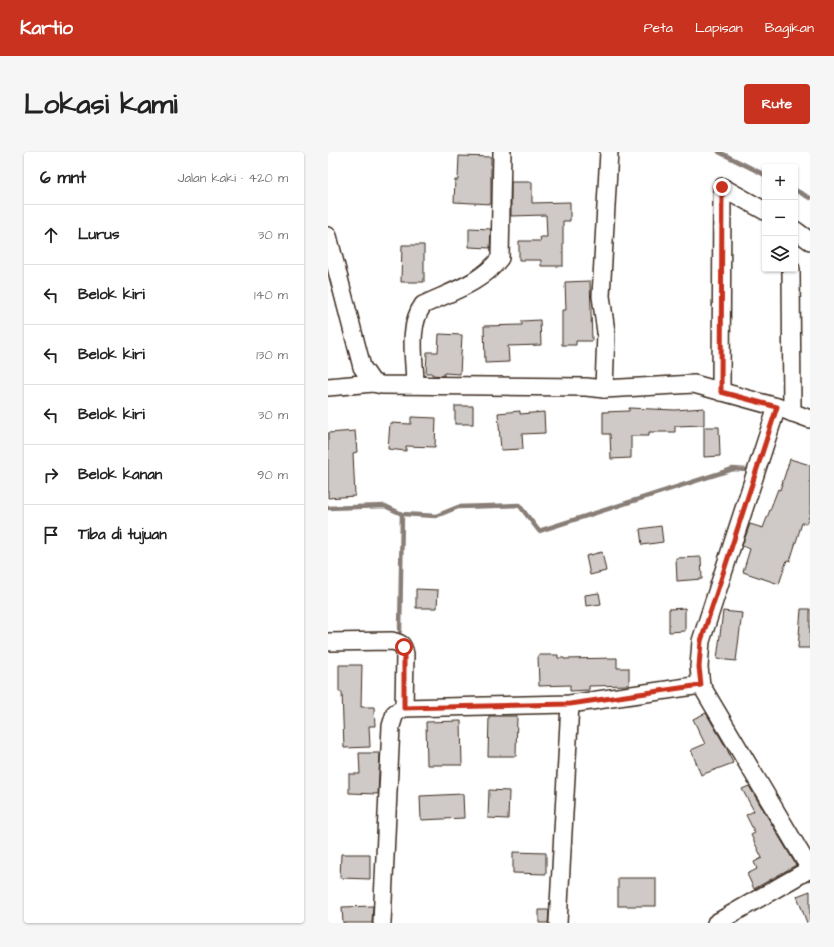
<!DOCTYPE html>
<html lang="id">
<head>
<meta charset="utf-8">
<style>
  :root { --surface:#fff; --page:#f6f6f6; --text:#222; --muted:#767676; --line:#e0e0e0; --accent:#c8321e }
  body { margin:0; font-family:"Architects Daughter",sans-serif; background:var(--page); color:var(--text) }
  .controls { position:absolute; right:12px; top:12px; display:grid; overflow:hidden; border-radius:4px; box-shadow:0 1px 3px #0004 }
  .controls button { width:36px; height:36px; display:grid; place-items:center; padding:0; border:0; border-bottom:1px solid var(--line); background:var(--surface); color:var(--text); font:20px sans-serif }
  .stop { position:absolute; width:12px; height:12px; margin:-9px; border:3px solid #c8321e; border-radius:50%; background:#fff }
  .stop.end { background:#c8321e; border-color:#fff; box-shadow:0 1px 4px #0008 }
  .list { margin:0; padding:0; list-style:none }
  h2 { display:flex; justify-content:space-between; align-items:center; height:52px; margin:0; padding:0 16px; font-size:17px }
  h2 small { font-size:13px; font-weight:400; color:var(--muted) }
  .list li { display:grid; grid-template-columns:26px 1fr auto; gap:12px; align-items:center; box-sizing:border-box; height:60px; padding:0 16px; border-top:1px solid var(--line) }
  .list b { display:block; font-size:15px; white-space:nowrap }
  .list em { font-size:13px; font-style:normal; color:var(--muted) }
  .icon { flex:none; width:22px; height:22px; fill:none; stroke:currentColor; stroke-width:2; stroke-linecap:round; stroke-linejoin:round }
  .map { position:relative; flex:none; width:482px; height:771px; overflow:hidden; border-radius:4px }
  header { display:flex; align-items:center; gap:24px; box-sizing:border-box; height:56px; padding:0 20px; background:var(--accent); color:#fff }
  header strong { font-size:19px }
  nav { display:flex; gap:22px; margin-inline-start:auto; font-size:14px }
  .intro { display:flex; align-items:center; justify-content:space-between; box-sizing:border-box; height:96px; padding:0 24px }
  h1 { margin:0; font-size:28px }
  .button { padding:10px 18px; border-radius:4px; background:var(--accent); color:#fff; font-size:14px; font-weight:700 }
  main { display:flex; gap:24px; padding:0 24px }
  aside { flex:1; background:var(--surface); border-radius:4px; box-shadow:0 1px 3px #0004 }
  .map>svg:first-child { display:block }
</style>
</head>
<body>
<header>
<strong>Kartio</strong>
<nav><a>Peta</a><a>Lapisan</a><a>Bagikan</a></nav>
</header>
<div class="intro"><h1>Lokasi kami</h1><a class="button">Rute</a></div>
<main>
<aside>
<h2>6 mnt<small>Jalan kaki · 420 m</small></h2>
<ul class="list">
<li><svg class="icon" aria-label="ahead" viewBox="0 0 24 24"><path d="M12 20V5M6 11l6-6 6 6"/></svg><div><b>Lurus</b></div><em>30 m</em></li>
<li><svg class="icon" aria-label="left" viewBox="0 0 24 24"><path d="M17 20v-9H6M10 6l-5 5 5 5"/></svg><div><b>Belok kiri</b></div><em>140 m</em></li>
<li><svg class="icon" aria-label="left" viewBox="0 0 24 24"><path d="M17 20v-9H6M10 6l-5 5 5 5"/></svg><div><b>Belok kiri</b></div><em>130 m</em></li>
<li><svg class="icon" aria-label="left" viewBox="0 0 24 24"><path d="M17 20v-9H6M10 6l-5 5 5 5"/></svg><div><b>Belok kiri</b></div><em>30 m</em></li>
<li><svg class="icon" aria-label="right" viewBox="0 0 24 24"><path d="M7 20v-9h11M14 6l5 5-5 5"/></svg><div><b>Belok kanan</b></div><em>90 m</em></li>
<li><svg class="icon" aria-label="arrive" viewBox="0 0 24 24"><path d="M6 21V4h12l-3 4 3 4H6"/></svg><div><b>Tiba di tujuan</b></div></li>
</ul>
</aside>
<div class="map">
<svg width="482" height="771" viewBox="0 0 482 771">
  <rect width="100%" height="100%" fill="#fff"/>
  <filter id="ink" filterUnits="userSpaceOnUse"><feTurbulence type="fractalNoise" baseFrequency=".025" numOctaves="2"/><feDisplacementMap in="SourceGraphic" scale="8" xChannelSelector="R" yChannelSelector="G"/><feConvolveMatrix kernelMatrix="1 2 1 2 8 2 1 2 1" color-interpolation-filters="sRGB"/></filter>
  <g filter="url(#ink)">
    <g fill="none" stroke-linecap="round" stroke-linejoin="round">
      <g stroke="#887e77" stroke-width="4.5">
        <path d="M 391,0 L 437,23"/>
        <path d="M 467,38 L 482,46"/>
        <path d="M 0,356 L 57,354 L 74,362 L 108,364 L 130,355 L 191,353 L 211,379 L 405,317 L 419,318"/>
        <path d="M 72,479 L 74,362"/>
      </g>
    </g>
    <g fill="#cfcac7" stroke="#3b2a1e">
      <path d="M 131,4 L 163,5 L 163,52 L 126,50 L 127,28 L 130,28 Z"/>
      <path d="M 183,30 L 204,30 L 204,51 L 242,50 L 242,69 L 235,69 L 235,114 L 213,114 L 213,108 L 191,108 L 191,89 L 213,89 L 212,85 L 219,85 L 218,63 L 183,64 Z"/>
      <path d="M 141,76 L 163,77 L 162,96 L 141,95 Z"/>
      <path d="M 74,93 L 96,93 L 96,130 L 73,130 Z"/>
      <path d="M 262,129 L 264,189 L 248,189 L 248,193 L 234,193 L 234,158 L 238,158 L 237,130 Z"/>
      <path d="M 212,168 L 213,193 L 180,194 L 181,210 L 157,211 L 156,174 L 194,173 L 194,169 Z"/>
      <path d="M 111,182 L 134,183 L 132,222 L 116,221 L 116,224 L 104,223 L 104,221 L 98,221 L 99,200 L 110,200 Z"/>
      <rect x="127" y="254" width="18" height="18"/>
      <path d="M 301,256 L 347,258 L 376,256 L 376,273 L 347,274 L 347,280 L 321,280 L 321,284 L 303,284 L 303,306 L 283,307 L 282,282 L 275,282 L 275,260 L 301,259 Z"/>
      <path d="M 192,259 L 192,262 L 216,260 L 217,281 L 194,282 L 195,297 L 173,298 L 170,261 Z"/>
      <path d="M 83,265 L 108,266 L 107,295 L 78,294 L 78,299 L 60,297 L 62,271 L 83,272 Z"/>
      <path d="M 376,275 L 391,275 L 392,304 L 376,305 Z"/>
      <path d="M 27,279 L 29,300 L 25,301 L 27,344 L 0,346 L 0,281 Z"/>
      <path d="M 462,307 L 482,313 L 482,362 L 478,372 L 474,371 L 462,409 L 459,408 L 451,432 L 415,420 L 422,397 L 414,394 L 422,372 L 435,376 L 450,337 L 452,338 Z"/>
      <path d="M 333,374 L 335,390 L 314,393 L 312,377 Z"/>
      <path d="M 274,400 L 278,419 L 262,423 L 258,404 Z"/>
      <path d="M 373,405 L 374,427 L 349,429 L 348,406 Z"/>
      <path d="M 88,437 L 110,438 L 109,456 L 88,456 Z"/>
      <path d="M 271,441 L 273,452 L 258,454 L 257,443 Z"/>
      <path d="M 357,456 L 357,479 L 341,480 L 341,457 Z"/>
      <path d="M 473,457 L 482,457 L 482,496 L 470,496 Z"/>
      <path d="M 395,459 L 414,461 L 408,509 L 389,507 Z"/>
      <path d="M 210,503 L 230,503 L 230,506 L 236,506 L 236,507 L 289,506 L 289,516 L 301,516 L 301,533 L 261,534 L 261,538 L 242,539 L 242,533 L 211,534 Z"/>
      <path d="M 11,513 L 34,513 L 33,555 L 46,555 L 47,574 L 41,574 L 42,595 L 16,596 L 14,540 L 11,540 Z"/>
      <path d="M 378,561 L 399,597 L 405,611 L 373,623 L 363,598 L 377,592 L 365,567 Z"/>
      <path d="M 161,564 L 189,564 L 188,604 L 160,604 Z"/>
      <path d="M 133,569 L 134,613 L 99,613 L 98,570 Z"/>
      <path d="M 31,601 L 52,601 L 50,642 L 21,641 L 21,622 L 32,622 Z"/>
      <path d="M 421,634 L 468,713 L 426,737 L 419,722 L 429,717 L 426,710 L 434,706 L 423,683 L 427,681 L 418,663 L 426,659 L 414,637 Z"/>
      <path d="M 161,638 L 181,639 L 180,667 L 160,666 Z"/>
      <path d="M 135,642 L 136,666 L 93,668 L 92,644 Z"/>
      <path d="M 185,700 L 218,701 L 218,722 L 185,721 Z"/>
      <path d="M 13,702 L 42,702 L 42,727 L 12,726 Z"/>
      <rect x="290" y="726" width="38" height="28"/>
      <path d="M 482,739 L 482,771 L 479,771 L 469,744 Z"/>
      <path d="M 45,754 L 44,771 L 15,771 L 14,755 Z"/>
      <path d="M 211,758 L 221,758 L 220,771 L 211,771 Z"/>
    </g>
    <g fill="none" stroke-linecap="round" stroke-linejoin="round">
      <g stroke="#3b2a1e" stroke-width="20">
        <g id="minor">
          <path d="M 467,78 L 482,89"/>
          <path d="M 0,84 L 34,215 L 45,231 L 54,233 L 258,235 L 276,237 L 366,232 L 449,255 L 482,267"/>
          <path d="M 463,117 L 464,261"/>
          <path d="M 87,233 C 87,208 79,175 95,153 C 122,140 154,131 172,106 L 174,0"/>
          <path d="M 0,235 L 45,231"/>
          <path d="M 276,237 L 278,180 L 273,144 L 281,0"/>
          <path d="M 393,240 L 394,35 L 437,59"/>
          <path d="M 449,255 L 373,489 L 371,515 L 373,533 L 482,717"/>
          <path d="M 0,490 L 64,489 C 73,491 75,492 77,502 L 76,556"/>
          <path d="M 54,771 L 63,574 L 67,561 L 76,556 L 242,552 L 373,533"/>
          <path d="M 230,771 L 242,552"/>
          <path d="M 388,771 L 482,717"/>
        </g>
      </g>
      <use href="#minor" stroke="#fff" stroke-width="17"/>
    </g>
  </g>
  <g fill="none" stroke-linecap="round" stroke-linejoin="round" filter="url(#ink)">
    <path stroke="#c8321e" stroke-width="5" d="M 76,495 L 76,556 L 242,552 L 373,533 L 371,515 L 373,489 L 449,255 L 393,240 L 394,35"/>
  </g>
</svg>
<div class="controls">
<button>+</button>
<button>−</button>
<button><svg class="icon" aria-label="layers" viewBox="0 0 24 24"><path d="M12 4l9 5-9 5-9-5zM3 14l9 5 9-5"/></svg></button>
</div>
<div class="stop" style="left:76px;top:495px"></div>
<div class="stop end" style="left:394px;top:35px"></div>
</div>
</main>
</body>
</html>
